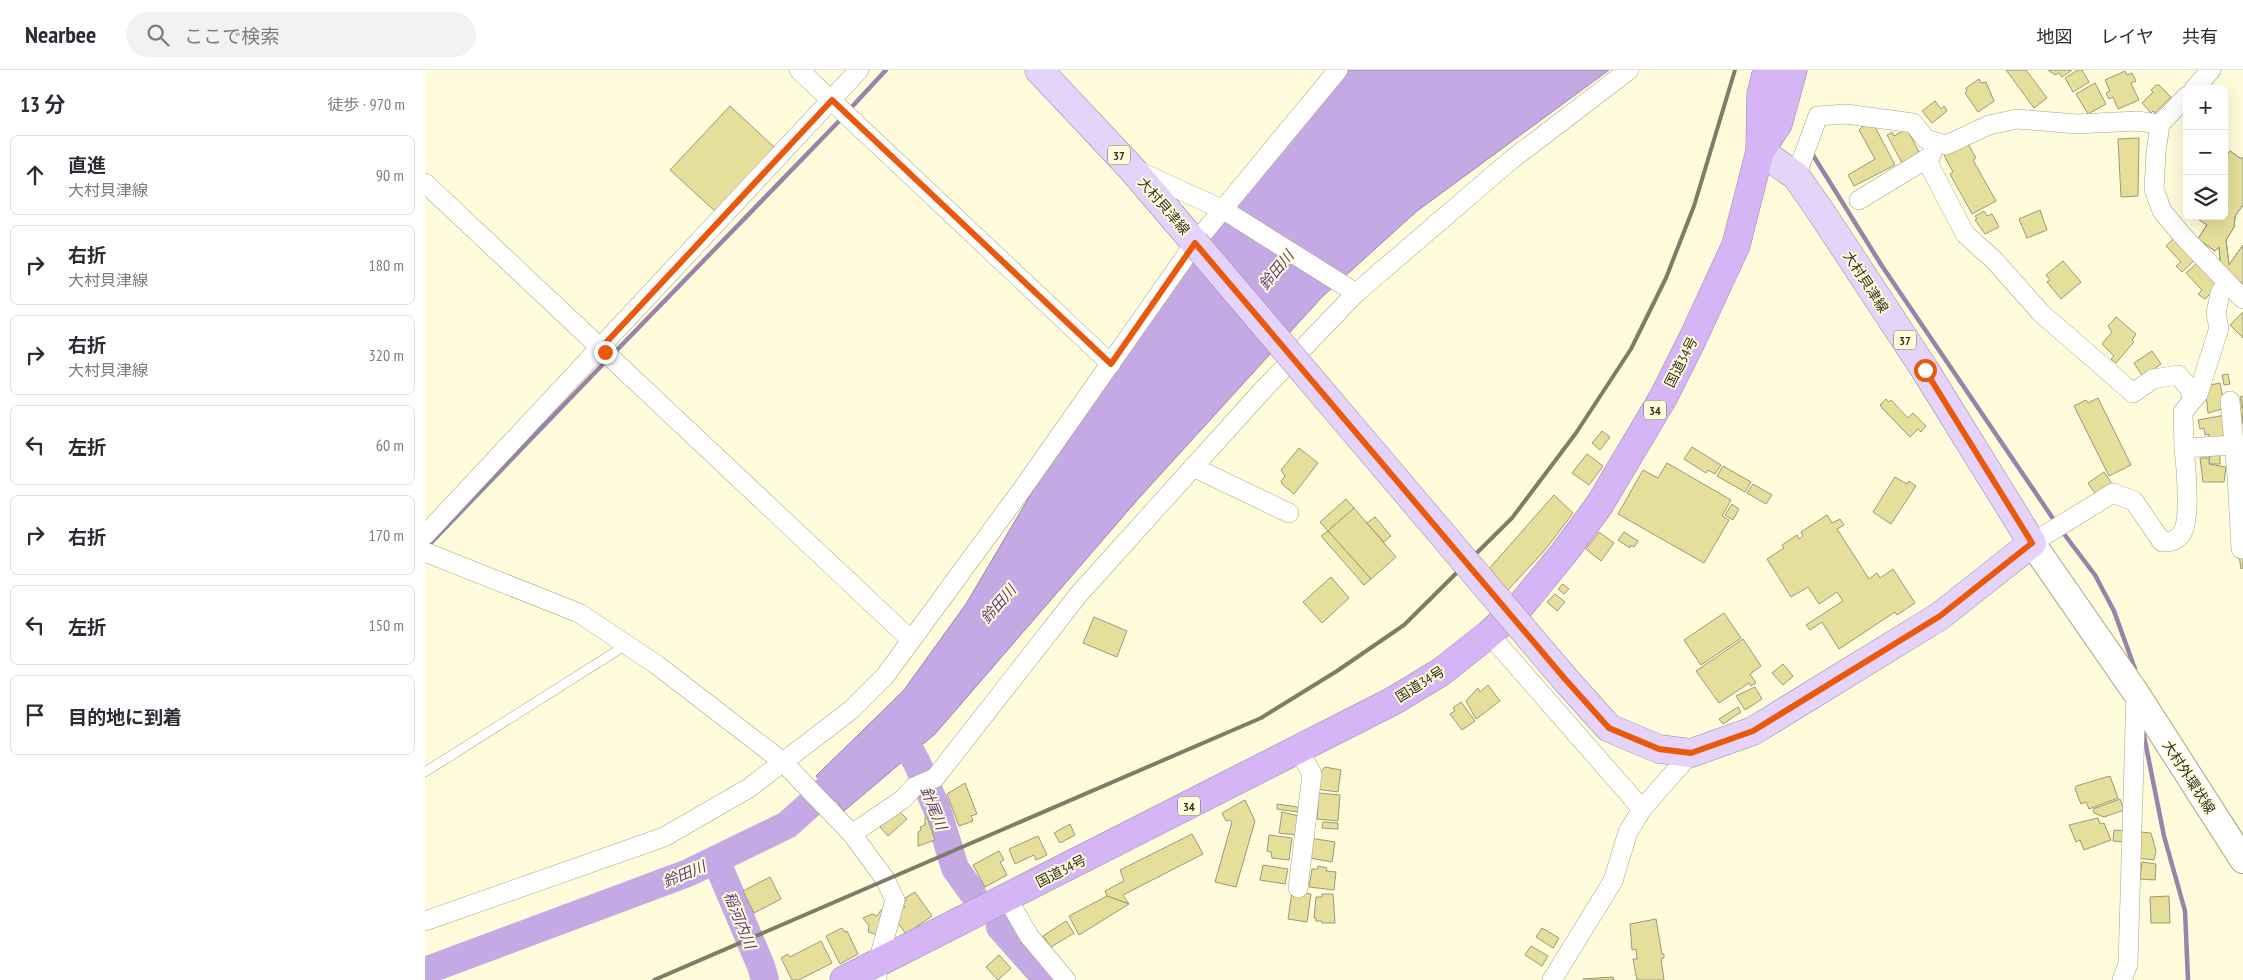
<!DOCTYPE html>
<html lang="ja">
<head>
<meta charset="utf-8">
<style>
  :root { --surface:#fff; --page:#f2f2f3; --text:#2b2b33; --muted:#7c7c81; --line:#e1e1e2 }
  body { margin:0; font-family:"PT Sans Narrow","Noto Sans JP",sans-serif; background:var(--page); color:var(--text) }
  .controls { position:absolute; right:15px; top:15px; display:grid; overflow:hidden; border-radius:8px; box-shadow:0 5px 20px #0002 }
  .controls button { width:45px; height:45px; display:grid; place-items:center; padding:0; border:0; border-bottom:1px solid var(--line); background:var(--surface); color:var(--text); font:25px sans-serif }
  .stop { position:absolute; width:15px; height:15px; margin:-11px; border:4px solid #ea580c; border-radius:50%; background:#fff }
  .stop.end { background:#ea580c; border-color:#fff; box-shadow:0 1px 5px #0008 }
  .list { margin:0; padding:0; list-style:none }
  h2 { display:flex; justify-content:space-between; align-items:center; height:65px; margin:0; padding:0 20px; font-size:21px }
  h2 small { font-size:16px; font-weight:400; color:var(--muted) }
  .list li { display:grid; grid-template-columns:32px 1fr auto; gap:15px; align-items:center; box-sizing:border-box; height:80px; margin:0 10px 10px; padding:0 10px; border:1px solid var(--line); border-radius:8px }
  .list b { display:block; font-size:19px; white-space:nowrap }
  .list p { margin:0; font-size:16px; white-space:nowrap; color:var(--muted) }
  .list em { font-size:16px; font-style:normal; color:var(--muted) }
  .icon { flex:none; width:28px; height:28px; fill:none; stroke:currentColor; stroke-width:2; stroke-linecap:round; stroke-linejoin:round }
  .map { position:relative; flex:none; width:1818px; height:910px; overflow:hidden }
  header { display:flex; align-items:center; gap:30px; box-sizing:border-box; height:70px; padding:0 25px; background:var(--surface); border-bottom:1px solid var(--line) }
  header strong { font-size:24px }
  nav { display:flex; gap:28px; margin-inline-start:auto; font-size:18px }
  .search { width:350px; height:45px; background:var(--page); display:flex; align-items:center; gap:12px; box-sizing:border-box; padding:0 18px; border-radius:28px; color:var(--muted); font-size:19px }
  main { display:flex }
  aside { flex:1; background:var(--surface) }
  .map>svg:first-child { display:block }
</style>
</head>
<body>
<header>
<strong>Nearbee</strong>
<div class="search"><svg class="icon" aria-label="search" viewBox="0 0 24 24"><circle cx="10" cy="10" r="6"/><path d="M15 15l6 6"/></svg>ここで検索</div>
<nav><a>地図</a><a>レイヤ</a><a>共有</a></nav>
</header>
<main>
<aside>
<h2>13 分<small>徒歩 · 970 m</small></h2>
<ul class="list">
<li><svg class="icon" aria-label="ahead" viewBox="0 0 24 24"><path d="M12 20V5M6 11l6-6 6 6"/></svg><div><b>直進</b><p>大村貝津線</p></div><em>90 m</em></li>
<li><svg class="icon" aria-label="right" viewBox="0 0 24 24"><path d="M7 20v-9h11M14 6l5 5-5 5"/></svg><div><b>右折</b><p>大村貝津線</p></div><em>180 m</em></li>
<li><svg class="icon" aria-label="right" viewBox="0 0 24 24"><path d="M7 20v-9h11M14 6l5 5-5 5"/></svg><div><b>右折</b><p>大村貝津線</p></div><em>320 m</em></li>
<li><svg class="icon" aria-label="left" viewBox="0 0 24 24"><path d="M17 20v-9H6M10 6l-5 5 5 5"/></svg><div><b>左折</b></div><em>60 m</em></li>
<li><svg class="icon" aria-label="right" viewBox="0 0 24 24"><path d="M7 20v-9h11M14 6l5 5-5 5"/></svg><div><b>右折</b></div><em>170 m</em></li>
<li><svg class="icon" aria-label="left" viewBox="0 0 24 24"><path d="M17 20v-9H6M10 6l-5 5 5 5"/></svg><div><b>左折</b></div><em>150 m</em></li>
<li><svg class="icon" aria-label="arrive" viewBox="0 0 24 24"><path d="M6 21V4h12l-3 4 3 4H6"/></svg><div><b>目的地に到着</b></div></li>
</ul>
</aside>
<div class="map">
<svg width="1818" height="910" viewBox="0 0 1818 910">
  <rect width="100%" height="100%" fill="#fefcdb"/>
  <path fill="#c5a9e4" stroke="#9884aa" d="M 919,0 L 1184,0 L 992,141 L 897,227 L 714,428 L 510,664 L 419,741 L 391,706 L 479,620 L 541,534 L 613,412 L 764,195 Z"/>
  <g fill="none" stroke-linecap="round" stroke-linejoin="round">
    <g stroke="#9884aa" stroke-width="4.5">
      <path d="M 423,41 L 461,0"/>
      <path d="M 1386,82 L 1457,196 L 1631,453"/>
      <path d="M 188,284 L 418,47"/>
      <path d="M 1636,460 L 1670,505 L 1689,541 L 1710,599"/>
      <path d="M 1,478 L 181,291"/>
      <path d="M 1718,661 L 1739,766 L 1760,841 L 1763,910"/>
    </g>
    <g stroke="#c5a9e4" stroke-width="28">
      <path d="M 470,653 L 492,693 L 512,739 L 530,798 L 547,822"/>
      <path d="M 291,790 L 336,896 L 340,910"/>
      <path d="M 575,857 L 622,910"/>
      <path d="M 0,901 L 263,803 L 362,755 L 429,695"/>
    </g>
  </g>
  <g fill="#e6df9b" stroke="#9b997a">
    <path d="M 1581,0 L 1601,0 L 1622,28 L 1609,38 Z"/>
    <path d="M 1623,0 L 1647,0 L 1637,7 L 1634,3 L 1630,5 Z"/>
    <path d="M 1653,0 L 1657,0 L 1664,12 L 1648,22 L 1640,8 Z"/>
    <path d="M 1700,1 L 1702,5 L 1707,3 L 1711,11 L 1706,13 L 1714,30 L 1693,39 L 1688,27 L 1684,29 L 1681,23 L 1685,21 L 1680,10 Z"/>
    <path d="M 1554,9 L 1556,13 L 1561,12 L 1569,31 L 1553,42 L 1540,23 L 1542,21 L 1541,18 Z"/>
    <path d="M 1670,13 L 1681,34 L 1663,44 L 1651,24 Z"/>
    <path d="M 1731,15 L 1734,15 L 1746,27 L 1730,43 L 1728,41 L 1726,43 L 1717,33 L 1728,22 L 1726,20 Z"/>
    <path d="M 1510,31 L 1516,39 L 1519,36 L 1522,41 L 1507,53 L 1497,41 Z"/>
    <path d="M 305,36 L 350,78 L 291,142 L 245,100 Z"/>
    <path d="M 1439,55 L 1449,55 L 1470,95 L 1429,116 L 1423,105 L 1450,89 L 1434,60 Z"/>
    <path d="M 1482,59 L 1495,84 L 1477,93 L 1462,65 L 1467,62 L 1469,66 Z"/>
    <path d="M 1714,68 L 1713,126 L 1696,127 L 1693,69 Z"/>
    <path d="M 1542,72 L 1551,88 L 1548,90 L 1571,131 L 1547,144 L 1525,104 L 1528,102 L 1519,85 Z"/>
    <path d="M 1805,81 L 1816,89 L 1818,87 L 1818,135 L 1810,146 L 1809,157 L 1801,170 L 1804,195 L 1818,175 L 1818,214 L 1796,198 L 1794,177 L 1790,181 L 1773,169 L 1782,155 L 1768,146 L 1799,146 L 1799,89 Z"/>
    <path d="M 1805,81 L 1816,89 L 1818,87 L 1818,135 L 1810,146 L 1809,157 L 1801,170 L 1804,195 L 1818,175 L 1818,214 L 1796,198 L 1794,177 L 1790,181 L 1773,169 L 1782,155 L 1768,146 L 1799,146 L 1799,89 Z"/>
    <path d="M 1805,81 L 1816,89 L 1818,87 L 1818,135 L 1810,146 L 1809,157 L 1801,170 L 1804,195 L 1818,175 L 1818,214 L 1796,198 L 1794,177 L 1790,181 L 1773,169 L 1782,155 L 1768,146 L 1799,146 L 1799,89 Z"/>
    <path d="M 1615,140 L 1622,160 L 1602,168 L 1594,149 Z"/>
    <path d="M 1559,141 L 1562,146 L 1567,144 L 1574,157 L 1560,164 L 1550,150 L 1552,149 L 1550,146 Z"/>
    <path d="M 1751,166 L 1772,188 L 1757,202 L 1751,196 L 1756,192 L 1741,176 Z"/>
    <path d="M 1638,191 L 1656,212 L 1636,229 L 1622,212 L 1625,210 L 1621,205 Z"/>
    <path d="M 1774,191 L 1795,214 L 1780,229 L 1773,224 L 1777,220 L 1761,203 Z"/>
    <path d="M 1818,242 L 1818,268 L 1805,255 Z"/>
    <path d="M 1691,247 L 1711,264 L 1707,270 L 1709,272 L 1691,293 L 1686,289 L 1689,286 L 1677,274 L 1687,262 L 1683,256 Z"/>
    <path d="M 1727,281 L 1736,294 L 1718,307 L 1709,293 Z"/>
    <path d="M 1803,304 L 1805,314 L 1799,315 L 1797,305 Z"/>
    <path d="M 1795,313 L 1800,338 L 1783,343 L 1780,316 Z"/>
    <path d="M 1818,326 L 1818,354 L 1815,338 L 1817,338 L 1815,327 Z"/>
    <path d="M 1673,328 L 1706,395 L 1684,406 L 1649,336 L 1661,330 L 1663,333 Z"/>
    <path d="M 1461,329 L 1464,332 L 1466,330 L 1483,348 L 1488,343 L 1501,356 L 1496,362 L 1493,359 L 1485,367 L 1457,338 L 1455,335 Z"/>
    <path d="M 1800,345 L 1798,368 L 1784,368 L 1784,364 L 1780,365 L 1779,358 L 1775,359 L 1773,350 Z"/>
    <path d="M 1177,361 L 1185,367 L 1175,380 L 1167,373 Z"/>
    <path d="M 1267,377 L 1296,395 L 1290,404 L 1283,400 L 1281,403 L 1259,389 Z"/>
    <path d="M 874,378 L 893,393 L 869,424 L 857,414 L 856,411 L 860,406 L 856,400 Z"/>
    <path d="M 1785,383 L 1795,383 L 1795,394 L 1784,394 Z"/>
    <path d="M 1162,384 L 1178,396 L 1164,415 L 1147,403 Z"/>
    <path d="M 1775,388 L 1784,388 L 1784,394 L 1801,397 L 1799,412 L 1778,412 Z"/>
    <path d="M 1242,393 L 1306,430 L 1297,446 L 1304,450 L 1279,493 L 1193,444 L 1218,400 L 1233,408 Z"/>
    <path d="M 1298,396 L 1326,412 L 1320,422 L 1292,406 Z"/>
    <path d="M 1679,402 L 1688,415 L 1672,426 L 1663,413 Z"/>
    <path d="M 1470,407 L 1482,414 L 1484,411 L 1491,416 L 1466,454 L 1448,442 Z"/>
    <path d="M 1328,414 L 1347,425 L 1341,434 L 1322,423 Z"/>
    <path d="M 1129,425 L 1148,443 L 1120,480 L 1081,522 L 1063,500 Z"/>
    <path d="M 921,429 L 929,438 L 903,461 L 895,452 Z"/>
    <path d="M 1307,434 L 1314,439 L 1308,450 L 1300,445 Z"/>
    <path d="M 929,438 L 971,487 L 946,509 L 903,461 Z"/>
    <path d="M 1402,445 L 1407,453 L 1415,449 L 1419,455 L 1412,459 L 1444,509 L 1452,503 L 1455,508 L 1468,499 L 1490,533 L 1472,545 L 1470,542 L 1414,579 L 1397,552 L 1385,560 L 1381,555 L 1418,531 L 1412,522 L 1394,534 L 1383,517 L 1366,527 L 1342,489 L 1359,478 L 1357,475 L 1372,465 L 1374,469 L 1378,466 L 1376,462 Z"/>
    <path d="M 950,447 L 966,466 L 959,472 L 942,453 Z"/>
    <path d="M 903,461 L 946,509 L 939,515 L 896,466 Z"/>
    <path d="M 1174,462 L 1189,473 L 1176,491 L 1161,479 Z"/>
    <path d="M 1199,462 L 1213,471 L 1209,477 L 1206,475 L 1205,478 L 1193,470 Z"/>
    <path d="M 1818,484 L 1818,498 L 1816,499 L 1814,485 Z"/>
    <path d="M 906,507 L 924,528 L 897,553 L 878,532 Z"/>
    <path d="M 1138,514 L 1144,519 L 1139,524 L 1133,519 Z"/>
    <path d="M 1130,524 L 1140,532 L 1132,541 L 1122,532 Z"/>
    <path d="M 1299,543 L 1316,568 L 1276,595 L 1259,570 Z"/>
    <path d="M 669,547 L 702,561 L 692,587 L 658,573 Z"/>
    <path d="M 1318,569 L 1336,596 L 1325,604 L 1331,613 L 1326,616 L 1324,613 L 1294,633 L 1271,601 Z"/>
    <path d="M 1358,594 L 1368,606 L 1358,615 L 1347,603 Z"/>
    <path d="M 1063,615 L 1075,631 L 1051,649 L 1041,631 L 1053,618 L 1055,622 Z"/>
    <path d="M 1330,617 L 1337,629 L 1320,640 L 1311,626 Z"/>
    <path d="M 1036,632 L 1050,651 L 1037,660 L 1025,644 L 1030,641 L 1028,638 Z"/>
    <path d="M 1313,637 L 1316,642 L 1298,654 L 1294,649 Z"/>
    <path d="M 900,697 L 916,700 L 913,722 L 891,719 L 894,704 Z"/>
    <path d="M 1685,706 L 1693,728 L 1664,739 L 1661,732 L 1656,734 L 1650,719 L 1651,716 Z"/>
    <path d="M 540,713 L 552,744 L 546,746 L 548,751 L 534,756 L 522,724 Z"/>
    <path d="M 894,723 L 915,725 L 913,751 L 892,749 Z"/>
    <path d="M 1695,729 L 1699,740 L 1679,747 L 1669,743 L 1668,739 Z"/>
    <path d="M 820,730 L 830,751 L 811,817 L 790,812 L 807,752 L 805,750 L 801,751 L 797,743 Z"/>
    <path d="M 852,734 L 873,737 L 873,742 L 852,739 Z"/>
    <path d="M 474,741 L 482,749 L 463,766 L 455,757 Z"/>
    <path d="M 857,742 L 874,746 L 871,765 L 854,763 Z"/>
    <path d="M 502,747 L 510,770 L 493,776 L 493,762 L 496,760 L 495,757 L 500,755 L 500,748 Z"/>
    <path d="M 1673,748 L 1675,754 L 1679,753 L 1686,770 L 1659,780 L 1655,770 L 1651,772 L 1644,755 Z"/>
    <path d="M 898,752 L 913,753 L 913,759 L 897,758 Z"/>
    <path d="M 645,754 L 650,765 L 635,773 L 629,763 Z"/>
    <path d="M 1689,760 L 1700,761 L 1699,772 L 1688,771 Z"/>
    <path d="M 1716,762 L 1726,763 L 1731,781 L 1729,790 L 1713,788 Z"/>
    <path d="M 767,764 L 778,784 L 698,825 L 704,834 L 682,826 L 680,821 L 699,811 L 695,800 Z"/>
    <path d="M 844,765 L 867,768 L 864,790 L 847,788 L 846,782 L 842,781 Z"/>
    <path d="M 613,766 L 622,785 L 611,790 L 609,785 L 590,794 L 584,779 Z"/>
    <path d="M 885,768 L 910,772 L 907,792 L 885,788 Z"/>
    <path d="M 574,781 L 579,790 L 575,792 L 582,805 L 560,817 L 548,795 Z"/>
    <path d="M 1717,792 L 1731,794 L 1730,810 L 1715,809 Z"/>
    <path d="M 838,795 L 863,799 L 860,814 L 835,810 Z"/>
    <path d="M 893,796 L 902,798 L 901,801 L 911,802 L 909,820 L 884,817 L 887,799 L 893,799 Z"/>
    <path d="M 345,807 L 356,829 L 329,843 L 318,821 Z"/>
    <path d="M 490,822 L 507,846 L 481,864 L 471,850 L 473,842 L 480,837 L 477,833 L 482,830 L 480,828 Z"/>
    <path d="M 867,822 L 886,824 L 882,852 L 863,849 Z"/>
    <path d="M 897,824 L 908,824 L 910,853 L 897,853 L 897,851 L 891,851 L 891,848 L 889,848 L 891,827 L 897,827 Z"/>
    <path d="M 682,826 L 704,834 L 654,865 L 644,846 Z"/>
    <path d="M 1744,826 L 1745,853 L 1726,853 L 1725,827 Z"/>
    <path d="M 456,840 L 461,841 L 453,865 L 443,862 L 444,856 L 438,848 L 447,844 L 452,846 Z"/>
    <path d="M 1231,849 L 1237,884 L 1239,884 L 1239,888 L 1236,889 L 1239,910 L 1212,910 L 1208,889 L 1212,889 L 1211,879 L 1207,880 L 1205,854 Z"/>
    <path d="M 641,851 L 649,863 L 626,877 L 618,866 Z"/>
    <path d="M 417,858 L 420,862 L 422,861 L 433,884 L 415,894 L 401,866 Z"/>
    <path d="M 1117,858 L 1134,868 L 1128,878 L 1111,867 Z"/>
    <path d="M 396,871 L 407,893 L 374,910 L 367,910 L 356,888 L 363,884 L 365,887 Z"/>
    <path d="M 1106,876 L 1123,886 L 1117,896 L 1100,885 Z"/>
    <path d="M 574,885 L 586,898 L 573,910 L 561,897 Z"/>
    <path d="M 1188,907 L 1189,910 L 1158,910 L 1158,909 Z"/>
  </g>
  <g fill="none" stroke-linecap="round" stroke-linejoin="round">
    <g stroke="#a6a485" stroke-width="10">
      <path id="lane" d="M 0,702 L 201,575"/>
    </g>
    <g stroke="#a6a485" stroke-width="20">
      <g id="street">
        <path d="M 374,0 L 686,294"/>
        <path d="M 1769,19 L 1786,0"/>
        <path d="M 1762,26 L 1735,54 L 1731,82 L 1729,119 L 1737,141 L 1757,165 L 1818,229"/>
        <path d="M 1501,89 L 1540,164 L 1569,190 L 1616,243 L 1708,323 L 1728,309 L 1753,305 L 1765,319 L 1767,331"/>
        <path d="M 713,101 L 799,140 L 931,223"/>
        <path d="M 1371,106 L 1393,46 L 1421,44 L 1488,53 L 1501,69 L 1521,75 L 1564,55 L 1592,49 L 1652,54 L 1712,51 L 1735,54"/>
        <path d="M 0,113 L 485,569"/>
        <path d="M 1434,130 L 1506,86 L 1508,79"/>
        <path d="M 1805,331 L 1812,405"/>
        <path d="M 1759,378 L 1758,342 L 1773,324 L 1794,258 L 1791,244 L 1795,223 L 1802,213"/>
        <path d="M 768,397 L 864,443"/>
        <path d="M 0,465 L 434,0"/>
        <path d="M 1607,473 L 1688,423 L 1709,431 L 1737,472 C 1745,472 1753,470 1757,463 C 1766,450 1761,395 1759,378 L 1809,375"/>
        <path d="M 1816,479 L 1812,405 L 1818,405"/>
        <path d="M 0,482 L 154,543 L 232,595 L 358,692 L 427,764 L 460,809 L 470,830 L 453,892 L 452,910"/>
        <path d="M 1064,564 L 1217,739"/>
        <path d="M 427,764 L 478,729 L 489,717 L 510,708 L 654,524 L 836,322 L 931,223 L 1086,90 L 1204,0"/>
        <path d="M 873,818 L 887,704 L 874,681"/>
        <path d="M 582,828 L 604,866 L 641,910"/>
        <path d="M 0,851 L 239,767 L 324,718 L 426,640 L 460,606 L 598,418 L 770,173 L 913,0"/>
        <path d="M 1127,910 L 1188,811 L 1203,762 L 1217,739 L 1266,683"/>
        <path d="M 1697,910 L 1703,894 L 1711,623"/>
      </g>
    </g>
    <g stroke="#a6a485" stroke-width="28">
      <path id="secondary" d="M 1607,473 L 1711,623 L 1818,790"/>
    </g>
    <g stroke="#9b86ac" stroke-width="29">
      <g id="primary">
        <path d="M 614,0 L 707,99 L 770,173"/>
        <path d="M 1140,609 L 1184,658 L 1234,679 L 1266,683 L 1328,661 L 1515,546 L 1607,473 L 1500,300 L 1396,142 L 1371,106 L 1335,81"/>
      </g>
    </g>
    <g stroke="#9b86ac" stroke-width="29">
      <g id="highway">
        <path d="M 1335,81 L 1353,54 L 1368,0"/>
        <path d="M 419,910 L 968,631 L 1016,602 L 1064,564 L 1097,534 L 1138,484 L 1175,434 L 1239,326 L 1268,268 L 1311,175 L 1335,81 L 1336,25 L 1342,0"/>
      </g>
    </g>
    <use href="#lane" stroke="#fff" stroke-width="9"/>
    <use href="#street" stroke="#fff" stroke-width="19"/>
    <use href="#secondary" stroke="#fff" stroke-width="26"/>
    <use href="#primary" stroke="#e6d3fa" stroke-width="28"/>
    <use href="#highway" stroke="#d5b5f6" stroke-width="28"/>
    <path stroke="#7e7d68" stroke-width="4" d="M 229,910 L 836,648 L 912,601 L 979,555 L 1087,448 L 1151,363 L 1206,279 L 1241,208 L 1269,136 L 1310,0"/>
    <g stroke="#9b86ac" stroke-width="29" stroke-linecap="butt">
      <path id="primary-bridge" d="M 770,173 L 1140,609"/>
    </g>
    <use href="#primary-bridge" stroke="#e6d3fa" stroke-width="28"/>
  </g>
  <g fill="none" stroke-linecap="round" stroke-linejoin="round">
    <path stroke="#ea580c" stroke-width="6" d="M 180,282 L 176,278 L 407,30 L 686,294 L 770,173 L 1140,609 L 1184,658 L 1234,679 L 1266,683 L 1328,661 L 1515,546 L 1607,473 L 1500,300"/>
  </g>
  <g text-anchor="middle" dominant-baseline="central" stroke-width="4" stroke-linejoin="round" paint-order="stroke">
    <g fill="#fefcdb" stroke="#6e6c5a" stroke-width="1">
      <rect x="683" y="75.5" width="22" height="19" rx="4"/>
      <rect x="1469" y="260.5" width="22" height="19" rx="4"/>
      <rect x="1219" y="330.5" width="22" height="19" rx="4"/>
      <rect x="753" y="726.5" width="22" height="19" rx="4"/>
    </g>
    <g font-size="12" font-weight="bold" fill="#302f22">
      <text x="694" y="85">37</text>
      <text x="1480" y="270">37</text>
      <text x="1230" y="340">34</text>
      <text x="764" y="736">34</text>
    </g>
    <g font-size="14" fill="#302f22" stroke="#fefcdb">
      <text transform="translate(739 136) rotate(49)">大村貝津線</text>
      <text transform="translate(1441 212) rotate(57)">大村貝津線</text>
      <text transform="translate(1256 292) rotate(-63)">国道34号</text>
      <text transform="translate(995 614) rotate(-32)">国道34号</text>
      <text transform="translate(1764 707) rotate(57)">大村外環状線</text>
      <text transform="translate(636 801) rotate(-27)">国道34号</text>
    </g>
    <g font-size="15" font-style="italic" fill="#5e397f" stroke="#fefcdb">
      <text transform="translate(851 200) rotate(-51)">鈴田川</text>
      <text transform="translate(573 534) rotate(-49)">鈴田川</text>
      <text transform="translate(509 738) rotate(68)">針尾川</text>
      <text transform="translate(259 804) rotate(-23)">鈴田川</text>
      <text transform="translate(315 850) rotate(68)">稲河内川</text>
    </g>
  </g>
</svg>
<div class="controls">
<button>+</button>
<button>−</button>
<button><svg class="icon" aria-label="layers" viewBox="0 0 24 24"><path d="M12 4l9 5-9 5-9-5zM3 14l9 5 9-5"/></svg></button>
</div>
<div class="stop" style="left:1500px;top:300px"></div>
<div class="stop end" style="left:180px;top:282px"></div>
</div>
</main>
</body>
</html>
